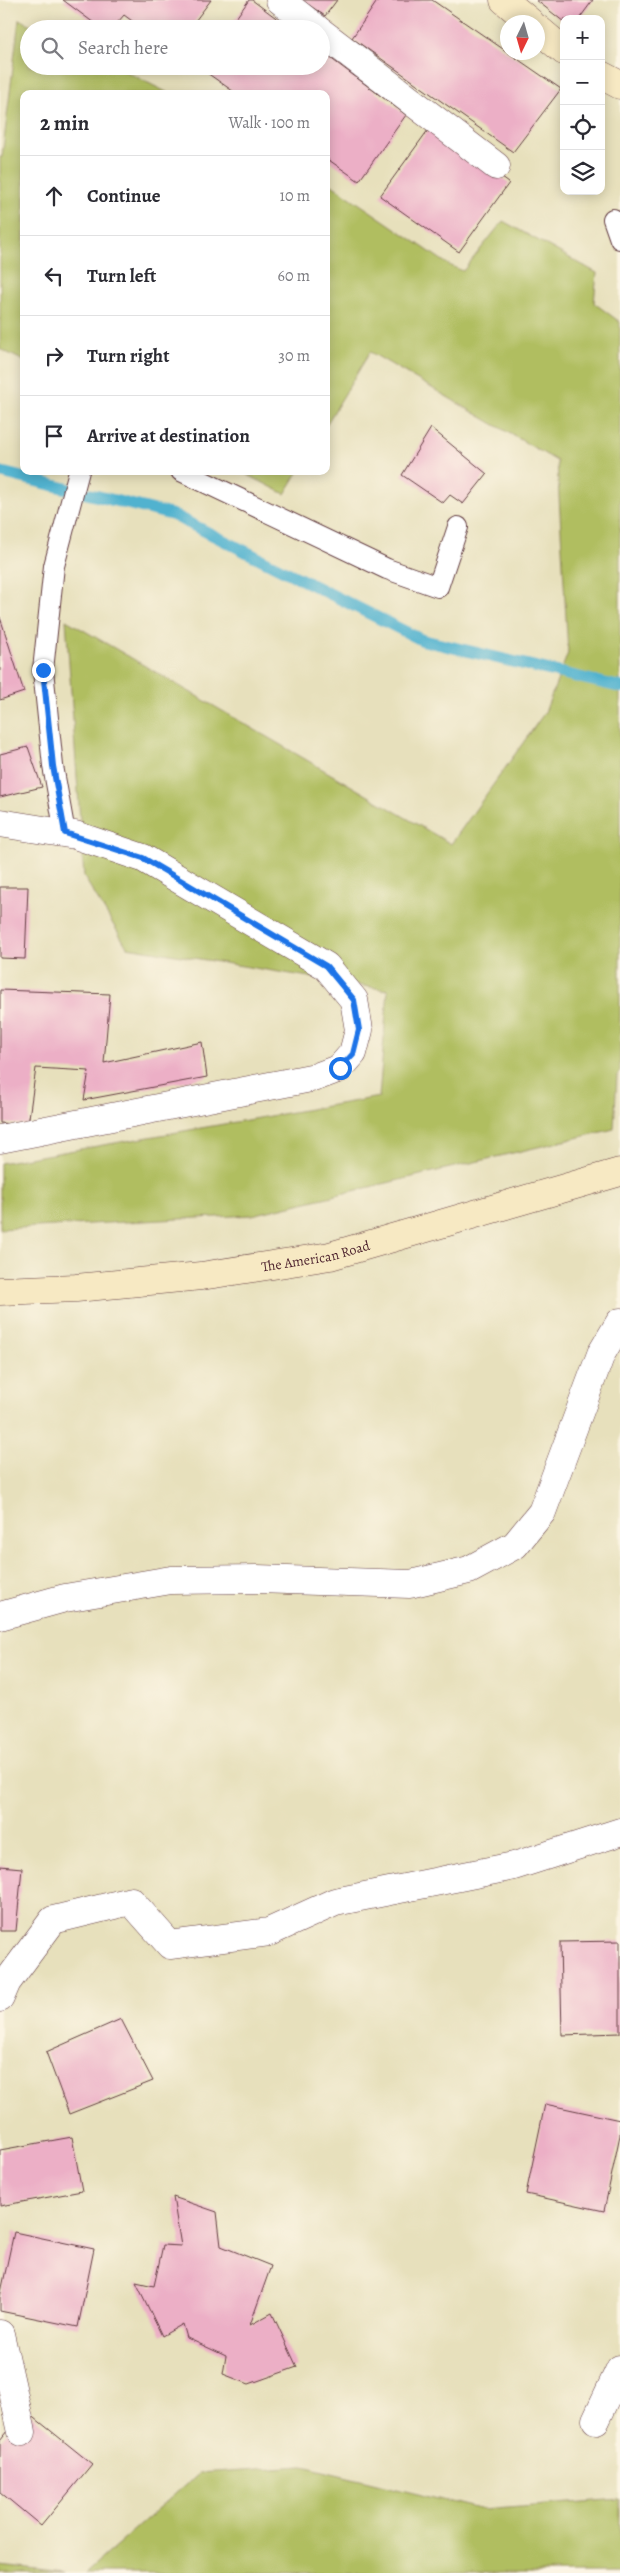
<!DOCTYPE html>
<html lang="en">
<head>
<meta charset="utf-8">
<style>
  :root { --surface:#fff; --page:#f7f7f7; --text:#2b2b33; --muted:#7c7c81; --line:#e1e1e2 }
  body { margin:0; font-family:Alegreya,serif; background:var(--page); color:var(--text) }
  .controls { position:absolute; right:15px; top:15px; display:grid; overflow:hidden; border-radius:10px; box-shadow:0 2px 12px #0003 }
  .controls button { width:45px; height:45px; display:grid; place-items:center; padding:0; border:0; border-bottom:1px solid var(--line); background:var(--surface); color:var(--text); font:25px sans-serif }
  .compass { position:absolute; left:500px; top:15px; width:45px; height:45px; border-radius:50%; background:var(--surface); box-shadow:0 2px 12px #0003; rotate:185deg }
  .stop { position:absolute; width:15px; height:15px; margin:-11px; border:4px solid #1a73e8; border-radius:50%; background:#fff }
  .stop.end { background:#1a73e8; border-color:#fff; box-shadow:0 1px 5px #0008 }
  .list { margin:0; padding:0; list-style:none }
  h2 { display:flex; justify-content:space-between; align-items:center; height:65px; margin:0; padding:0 20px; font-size:21px }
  h2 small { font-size:16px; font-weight:400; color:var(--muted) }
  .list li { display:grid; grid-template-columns:32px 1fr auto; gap:15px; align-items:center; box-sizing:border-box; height:80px; padding:0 20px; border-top:1px solid var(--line) }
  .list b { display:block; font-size:19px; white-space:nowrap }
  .list em { font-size:16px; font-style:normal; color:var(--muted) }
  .icon { flex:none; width:28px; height:28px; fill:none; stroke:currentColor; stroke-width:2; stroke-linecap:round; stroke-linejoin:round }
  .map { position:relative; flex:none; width:620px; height:2573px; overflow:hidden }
  .search { position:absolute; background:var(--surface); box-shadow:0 2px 12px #0003; left:20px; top:20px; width:310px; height:55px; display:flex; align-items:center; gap:12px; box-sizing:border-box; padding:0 18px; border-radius:28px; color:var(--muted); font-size:19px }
  .panel { position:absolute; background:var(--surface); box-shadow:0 2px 12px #0003; left:20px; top:90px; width:310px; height:385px; border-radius:10px }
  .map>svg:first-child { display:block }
</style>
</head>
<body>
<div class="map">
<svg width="620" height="2573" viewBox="0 0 620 2573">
  <rect width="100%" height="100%" fill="#fcf5e5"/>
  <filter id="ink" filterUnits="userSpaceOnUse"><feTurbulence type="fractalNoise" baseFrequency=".02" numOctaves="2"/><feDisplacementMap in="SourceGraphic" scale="10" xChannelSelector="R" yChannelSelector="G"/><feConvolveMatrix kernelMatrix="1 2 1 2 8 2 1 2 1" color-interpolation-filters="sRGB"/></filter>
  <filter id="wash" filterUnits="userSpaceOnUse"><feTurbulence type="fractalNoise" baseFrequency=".0096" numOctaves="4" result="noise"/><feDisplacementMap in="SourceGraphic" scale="20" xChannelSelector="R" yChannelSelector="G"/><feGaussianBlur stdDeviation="1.12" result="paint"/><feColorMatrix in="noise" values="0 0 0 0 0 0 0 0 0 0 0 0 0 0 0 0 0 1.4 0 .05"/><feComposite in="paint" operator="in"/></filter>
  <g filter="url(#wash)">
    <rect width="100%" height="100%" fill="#e7e0bc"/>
    <g fill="#b0be60" stroke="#7d6e46">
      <path d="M 19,19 L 39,29 L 29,29 L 29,66 L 115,66 L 170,94 L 24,94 L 24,361 L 0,349 L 0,157 L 2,157 Z"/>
      <path d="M 326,181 L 449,265 L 463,271 L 503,221 L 597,273 L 594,303 L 620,322 L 620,1073 L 617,1075 L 614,1129 L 252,1215 L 0,1229 L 0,1163 L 379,1097 L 388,990 L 127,947 L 84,877 L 66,620 L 451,844 L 545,712 L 568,653 L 557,461 L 370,352 L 326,425 Z"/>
      <path d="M 240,471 L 299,471 L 285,494 Z"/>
      <path d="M 303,2466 L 483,2510 L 620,2499 L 620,2573 L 85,2573 L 199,2473 Z"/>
      <path d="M 0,2566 L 65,2573 L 0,2573 Z"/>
    </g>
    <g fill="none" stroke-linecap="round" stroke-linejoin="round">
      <path stroke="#51b2cf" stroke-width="12" d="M 0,472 L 173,515 L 422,640 L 620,687"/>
    </g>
    <g id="blocks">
      <g fill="#ecafc6">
        <path d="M 63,0 L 211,0 L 189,29 L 143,29 L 124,15 L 112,29 L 102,29 Z"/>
        <path d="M 249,0 L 252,0 L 291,29 L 228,29 Z"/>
        <path d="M 302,0 L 337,0 L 325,16 Z"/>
        <path d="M 378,0 L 432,0 L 561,89 L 513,152 L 352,38 Z"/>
        <path d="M 536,0 L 593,0 L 579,19 L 564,19 L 564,22 Z"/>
        <path d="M 321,51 L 406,115 L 359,181 L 326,158 L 326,94 L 237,94 L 200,68 L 321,66 Z"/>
        <path d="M 431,126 L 509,183 L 459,252 L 380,196 Z"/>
        <path d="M 431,428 L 487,474 L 463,504 L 450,495 L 443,503 L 402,475 Z"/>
        <path d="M 0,617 L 24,692 L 0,700 Z"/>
        <path d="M 28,747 L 42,787 L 0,797 L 0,754 Z"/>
        <path d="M 0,887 L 28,887 L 25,959 L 0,958 Z"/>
        <path d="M 0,990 L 110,994 L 104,1063 L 202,1042 L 207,1077 L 84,1100 L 89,1071 L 36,1068 L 28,1125 L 0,1123 Z"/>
        <path d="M 0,1866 L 22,1868 L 16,1931 L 0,1931 Z"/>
        <path d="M 620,1941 L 620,2033 L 562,2035 L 560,1942 Z"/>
        <path d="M 121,2019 L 153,2081 L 69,2114 L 46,2052 Z"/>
        <path d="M 545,2104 L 620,2120 L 620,2135 L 604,2211 L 526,2194 Z"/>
        <path d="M 72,2137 L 82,2191 L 0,2206 L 0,2150 Z"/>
        <path d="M 173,2197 L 217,2212 L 221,2246 L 271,2266 L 250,2325 L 272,2313 L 297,2367 L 249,2384 L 223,2374 L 226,2356 L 187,2338 L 183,2324 L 162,2336 L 136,2282 L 154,2286 L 163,2245 L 181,2246 Z"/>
        <path d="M 14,2232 L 94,2249 L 78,2327 L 0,2311 L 0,2297 Z"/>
        <path d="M 25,2410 L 92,2464 L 41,2526 L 0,2492 L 0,2441 Z"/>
      </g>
    </g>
  </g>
  <g filter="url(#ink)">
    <use href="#blocks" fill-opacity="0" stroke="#623c41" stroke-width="1"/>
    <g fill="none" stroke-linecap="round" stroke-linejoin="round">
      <g stroke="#623c41" stroke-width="22">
        <g id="lane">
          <path d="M 613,219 L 620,239"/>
          <path d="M 181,471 L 387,569 L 438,587 L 458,527"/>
          <path d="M 65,833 L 53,766 L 43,670 L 54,566 L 79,471"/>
        </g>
      </g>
      <g stroke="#623c41" stroke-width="29">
        <g id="street">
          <path d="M 280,0 L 317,29"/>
          <path d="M 321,32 L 496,166"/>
          <path d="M 0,823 L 75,835 L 143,858 L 326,966 L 354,1000 L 359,1030 L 353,1053 L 340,1068 L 316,1077 L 0,1139"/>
          <path d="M 0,1616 L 65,1598 L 171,1580 L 257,1579 L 410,1584 L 469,1570 L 515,1545 L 542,1512 L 601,1354 L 620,1322"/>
          <path d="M 0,1998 L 7,1982 L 53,1920 L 131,1901 L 170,1945 L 269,1932 L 335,1902 L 514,1866 L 620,1832"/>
          <path d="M 0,2334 L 22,2432"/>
          <path d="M 596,2420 L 620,2369"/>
        </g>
      </g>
      <g stroke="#623c41" stroke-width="29">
        <g id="secondary">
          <path d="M 504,0 L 530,22"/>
          <path d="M 538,29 L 564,51"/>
          <path d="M 601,75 L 620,85"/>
          <path id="s1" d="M 0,1291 L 76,1288 L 201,1276 L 330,1256 L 620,1172"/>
        </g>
      </g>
      <use href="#lane" stroke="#fff" stroke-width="20"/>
      <use href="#street" stroke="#fff" stroke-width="28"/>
      <use href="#secondary" stroke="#f7e9c3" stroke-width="28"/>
    </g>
  </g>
  <g fill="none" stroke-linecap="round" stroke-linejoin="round" filter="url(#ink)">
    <path stroke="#1a73e8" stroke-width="6" d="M 43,670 L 53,766 L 65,833 L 143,858 L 326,966 L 354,1000 L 359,1030 L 353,1054 L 340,1068"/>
  </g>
  <g text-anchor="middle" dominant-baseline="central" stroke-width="4" stroke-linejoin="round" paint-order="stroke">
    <g font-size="14" fill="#4a1f2b" stroke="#fcf5e5">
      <text stroke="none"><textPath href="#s1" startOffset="318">The American Road</textPath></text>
    </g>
  </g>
</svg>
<div class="controls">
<button>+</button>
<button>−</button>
<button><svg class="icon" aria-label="locate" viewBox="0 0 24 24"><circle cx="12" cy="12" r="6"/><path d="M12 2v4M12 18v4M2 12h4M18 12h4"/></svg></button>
<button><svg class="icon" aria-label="layers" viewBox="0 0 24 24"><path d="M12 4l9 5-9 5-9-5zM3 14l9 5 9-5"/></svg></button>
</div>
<svg class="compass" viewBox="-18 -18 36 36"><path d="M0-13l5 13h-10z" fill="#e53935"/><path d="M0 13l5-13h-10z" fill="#7c7c81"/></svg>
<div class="stop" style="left:340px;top:1068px"></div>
<div class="stop end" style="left:43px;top:670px"></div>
<div class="search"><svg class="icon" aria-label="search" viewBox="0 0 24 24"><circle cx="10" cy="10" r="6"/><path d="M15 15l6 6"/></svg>Search here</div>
<section class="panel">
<h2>2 min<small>Walk · 100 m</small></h2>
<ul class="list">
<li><svg class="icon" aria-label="ahead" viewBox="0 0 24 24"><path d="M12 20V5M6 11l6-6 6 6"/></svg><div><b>Continue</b></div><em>10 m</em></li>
<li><svg class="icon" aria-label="left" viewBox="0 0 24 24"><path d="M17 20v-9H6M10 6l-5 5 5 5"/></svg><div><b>Turn left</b></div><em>60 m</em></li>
<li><svg class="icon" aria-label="right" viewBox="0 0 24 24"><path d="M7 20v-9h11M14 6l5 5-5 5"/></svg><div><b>Turn right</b></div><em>30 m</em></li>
<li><svg class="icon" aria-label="arrive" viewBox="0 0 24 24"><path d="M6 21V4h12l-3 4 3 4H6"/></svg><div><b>Arrive at destination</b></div></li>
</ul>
</section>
</div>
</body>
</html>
